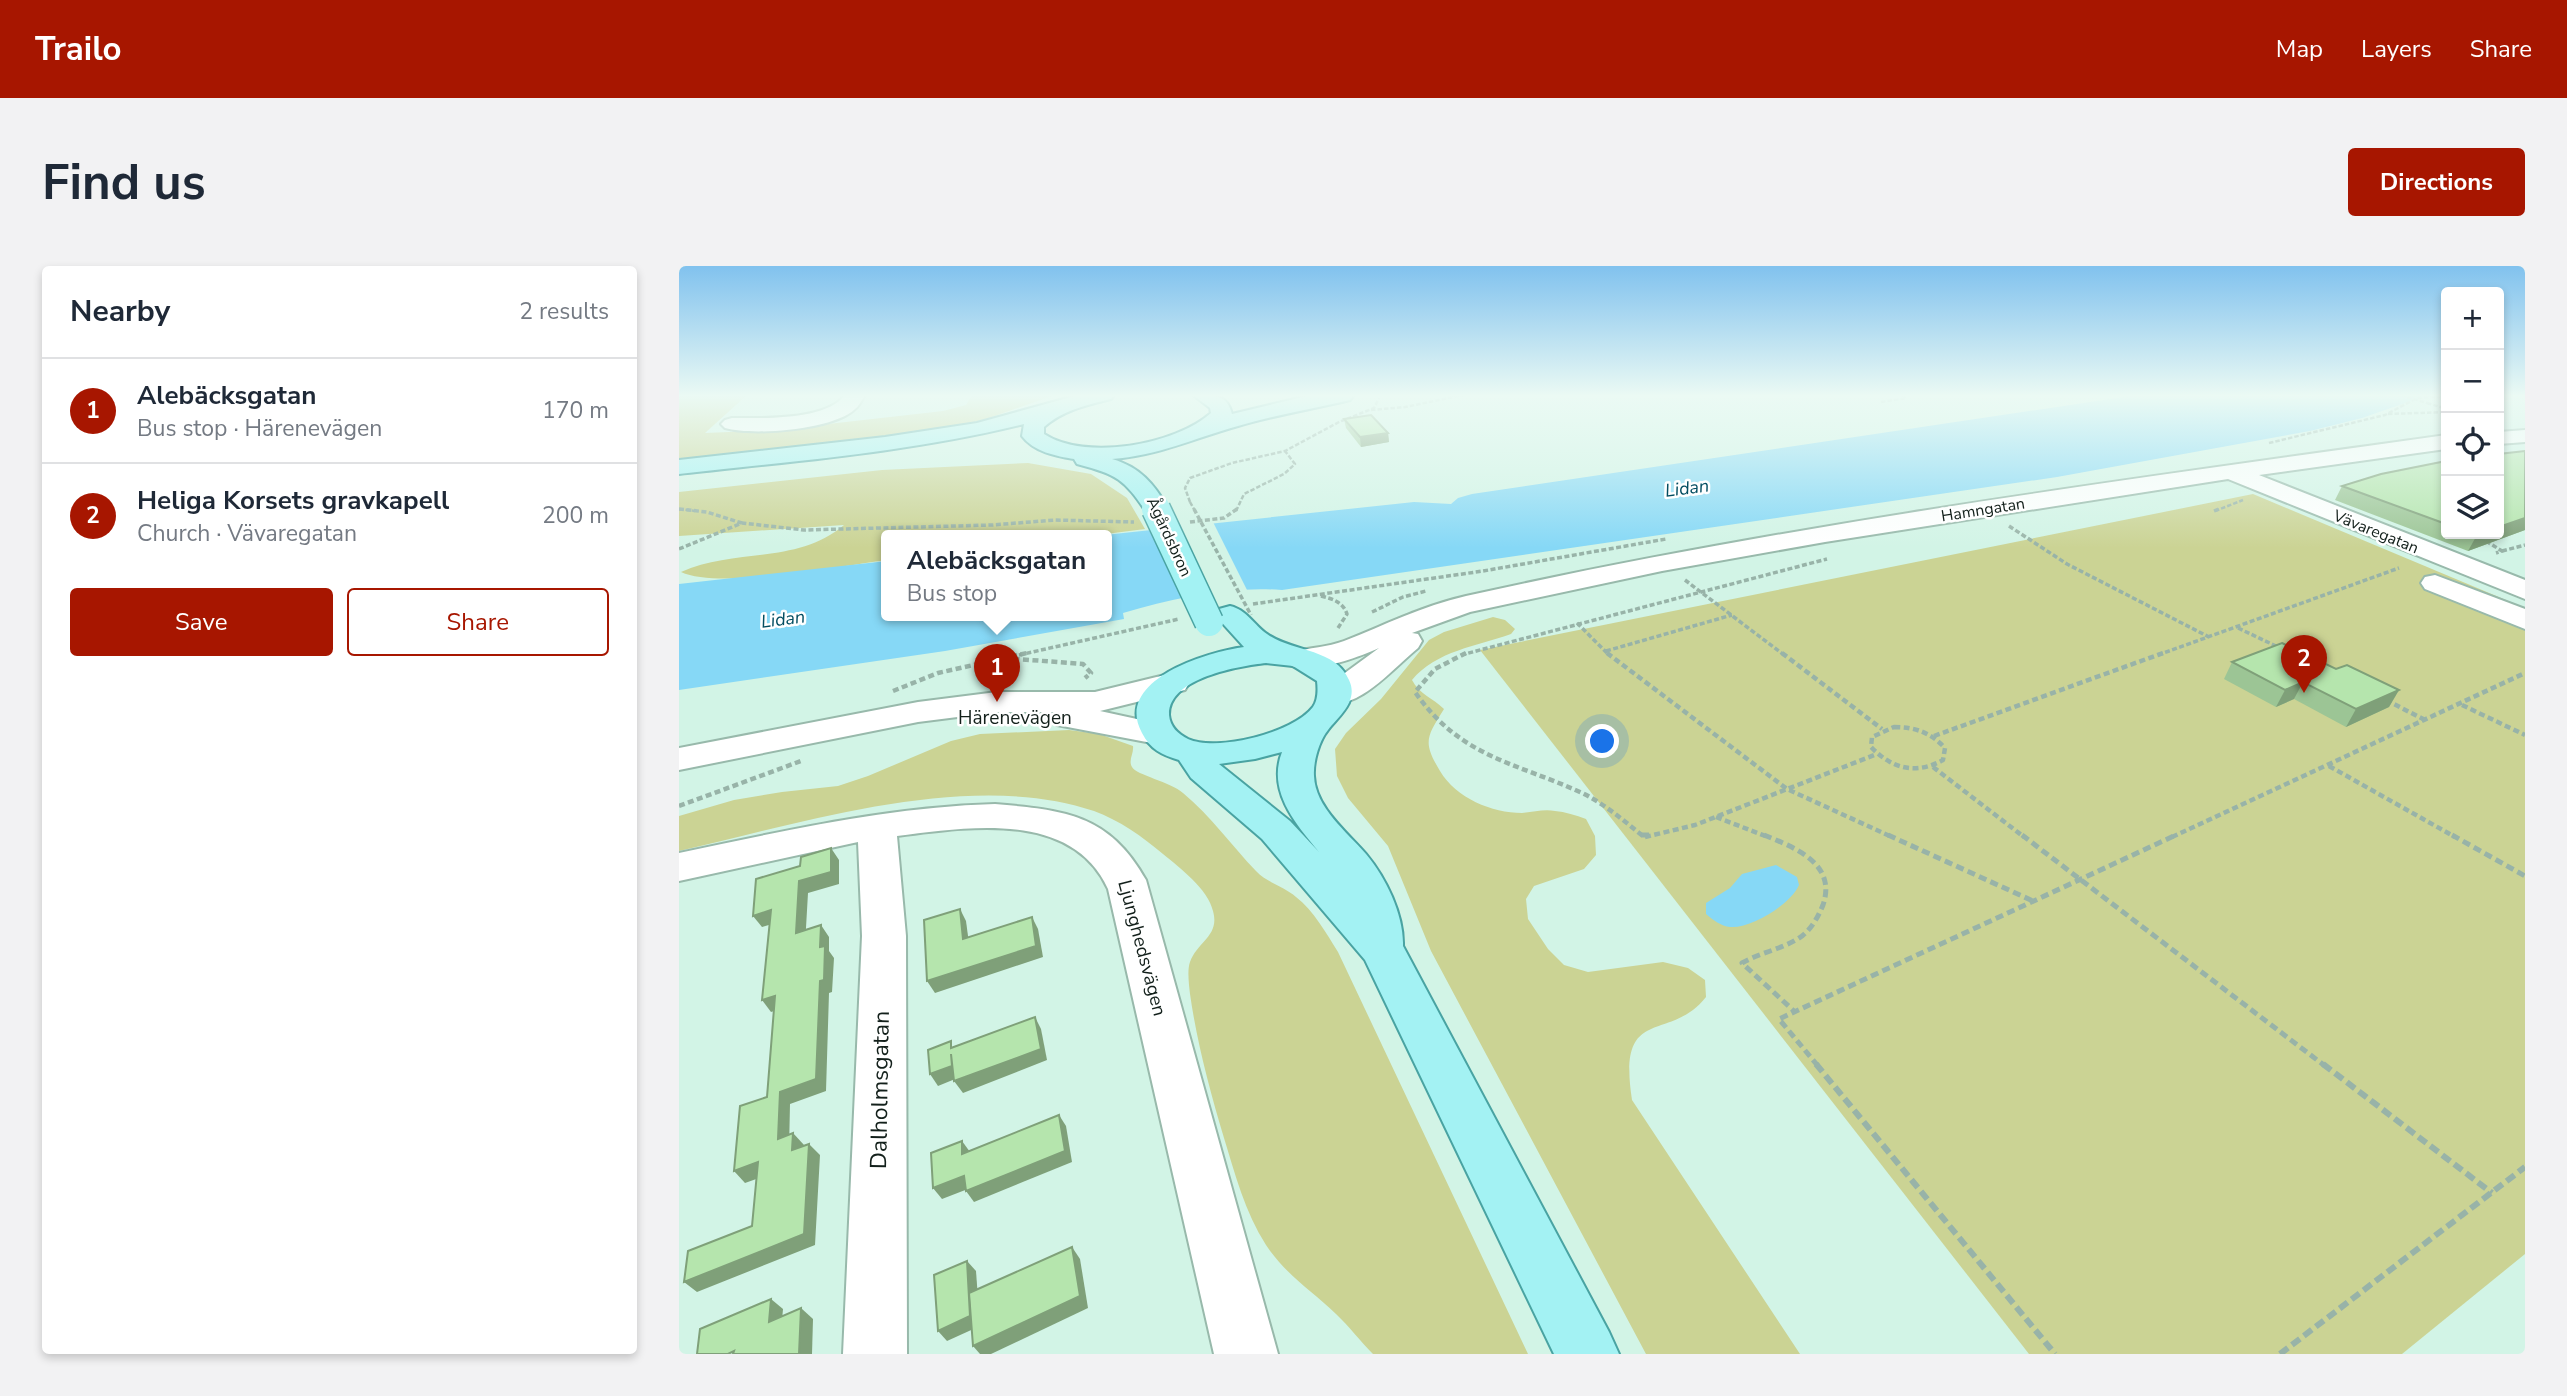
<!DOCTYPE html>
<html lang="en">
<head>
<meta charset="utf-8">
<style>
  :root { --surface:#fff; --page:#f2f2f3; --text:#1f2937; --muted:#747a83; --line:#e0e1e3; --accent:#a71600 }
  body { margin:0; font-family:"Nunito Sans",sans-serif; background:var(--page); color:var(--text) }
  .controls { position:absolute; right:21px; top:21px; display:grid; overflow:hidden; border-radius:7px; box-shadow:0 4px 10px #0003 }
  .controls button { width:63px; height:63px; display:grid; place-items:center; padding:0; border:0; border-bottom:2px solid var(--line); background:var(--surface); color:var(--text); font:35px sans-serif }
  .you { position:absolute; left:924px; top:476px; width:24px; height:24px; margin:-18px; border:5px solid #fff; border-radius:50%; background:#1a73e8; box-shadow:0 0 0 10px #1a73e833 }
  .badge { display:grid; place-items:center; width:46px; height:46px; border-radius:50%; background:var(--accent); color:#fff; font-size:23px; font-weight:700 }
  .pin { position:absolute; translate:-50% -58px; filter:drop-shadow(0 2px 4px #0008) }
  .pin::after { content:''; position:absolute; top:37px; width:24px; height:21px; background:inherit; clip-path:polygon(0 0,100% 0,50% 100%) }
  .popup { position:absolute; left:202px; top:264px; width:231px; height:91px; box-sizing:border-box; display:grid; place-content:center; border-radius:7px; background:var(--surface); filter:drop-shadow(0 2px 5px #0005); font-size:23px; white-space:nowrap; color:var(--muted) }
  .popup b { font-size:26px; color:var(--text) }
  .popup::after { content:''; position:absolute; left:50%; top:100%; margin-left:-14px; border:14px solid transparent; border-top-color:var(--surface) }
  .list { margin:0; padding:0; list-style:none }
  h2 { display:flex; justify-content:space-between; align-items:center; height:91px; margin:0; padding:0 28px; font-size:30px }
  h2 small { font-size:23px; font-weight:400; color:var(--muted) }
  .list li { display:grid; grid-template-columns:46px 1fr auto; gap:21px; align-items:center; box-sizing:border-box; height:105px; padding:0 28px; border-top:2px solid var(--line) }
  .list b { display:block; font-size:26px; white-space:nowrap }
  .list p { margin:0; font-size:23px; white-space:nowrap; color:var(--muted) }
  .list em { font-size:23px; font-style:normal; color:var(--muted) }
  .actions { display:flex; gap:14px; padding:21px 28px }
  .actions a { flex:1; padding:16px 0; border:2px solid var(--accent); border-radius:7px; text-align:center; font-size:24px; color:var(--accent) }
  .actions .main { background:var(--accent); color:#fff }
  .icon { flex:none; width:38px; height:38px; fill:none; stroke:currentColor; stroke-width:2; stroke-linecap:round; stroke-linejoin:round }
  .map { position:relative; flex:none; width:1846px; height:1088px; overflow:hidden; border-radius:7px }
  header { display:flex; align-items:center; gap:42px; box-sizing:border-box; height:98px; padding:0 35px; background:var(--accent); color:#fff }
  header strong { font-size:33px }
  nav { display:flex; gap:38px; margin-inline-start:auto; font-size:24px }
  .intro { display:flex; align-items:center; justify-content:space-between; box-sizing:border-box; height:168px; padding:0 42px }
  h1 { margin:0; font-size:49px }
  .button { padding:18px 32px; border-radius:7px; background:var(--accent); color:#fff; font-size:24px; font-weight:700 }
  main { display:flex; gap:42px; padding:0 42px }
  aside { flex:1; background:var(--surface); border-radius:7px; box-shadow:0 4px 10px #0003 }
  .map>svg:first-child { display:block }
</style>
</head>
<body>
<header>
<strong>Trailo</strong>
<nav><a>Map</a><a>Layers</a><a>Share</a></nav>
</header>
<div class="intro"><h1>Find us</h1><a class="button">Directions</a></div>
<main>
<aside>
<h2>Nearby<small>2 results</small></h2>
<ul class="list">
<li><span class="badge">1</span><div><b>Alebäcksgatan</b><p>Bus stop · Härenevägen</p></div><em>170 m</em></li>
<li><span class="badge">2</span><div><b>Heliga Korsets gravkapell</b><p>Church · Vävaregatan</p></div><em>200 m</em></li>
</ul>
<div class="actions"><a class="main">Save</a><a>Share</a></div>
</aside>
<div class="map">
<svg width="1846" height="1088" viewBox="0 0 1846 1088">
  <rect width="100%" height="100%" fill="#d2f4e6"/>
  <g fill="#cbd394">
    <path d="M 0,129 L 68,129 L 26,167 L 96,164 L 264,145 L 287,139 L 293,129 L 376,129 L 307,153 L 267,163 L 0,193 Z"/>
    <path d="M 349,197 L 412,208 L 448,232 L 466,263 L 411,270 L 208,270 L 208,294 C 160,300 41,324 2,306 C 54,282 118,299 165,259 L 0,270 L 0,226 L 203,204 Z"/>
    <path d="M 1574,228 L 1846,342 L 1846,988 L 1723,1088 L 1350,1088 L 801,384 Z"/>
    <path d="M 814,351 L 826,354 L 836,363 L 832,368 C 798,380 757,385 733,414 C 740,428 754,432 765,443 C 748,471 743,475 761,505 C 777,532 813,547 843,547 C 854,546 865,543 876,545 C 886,546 897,549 907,553 L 916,570 L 917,589 L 905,603 L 855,620 L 847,633 L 849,653 L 869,683 L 885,699 L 909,706 L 984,696 L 1009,702 L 1026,714 L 1027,731 C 990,778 938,737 953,834 L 1121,1088 L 967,1088 L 752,685 L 709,580 L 669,532 L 658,510 L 656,483 L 667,467 L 702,433 L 750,374 L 765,366 Z"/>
    <path d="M 390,464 L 420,468 L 454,480 C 455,488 449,494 453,501 C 457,509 492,516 504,527 C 532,550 552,579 577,605 C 588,617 605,620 617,631 C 635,645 647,667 659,686 L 849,1088 L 694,1088 C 681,1075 670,1060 657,1048 C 633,1025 605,1007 587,979 C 566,946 556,908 545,872 C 531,825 518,777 511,728 C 510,719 508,704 511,696 C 519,675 541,670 534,645 C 529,623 501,602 484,588 C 464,571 440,554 415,545 C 291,503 124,557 0,585 L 0,550 L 55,534 L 103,526 L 159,520 L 189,510 L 272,475 L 301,468 Z"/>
  </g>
  <g fill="#86d8f6">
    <path d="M 1458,129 L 1749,129 L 1683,152 L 1631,165 L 1378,211 L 603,324 C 550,320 495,332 444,347 L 445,353 L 266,385 L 0,424 L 0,318 L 208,295 L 208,350 L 428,350 L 428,270 L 416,270 L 735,236 L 772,238 L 779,232 L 793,228 Z"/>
    <path d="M 1097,599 L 1118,611 L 1120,619 C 1112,638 1072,663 1051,661 C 1042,660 1034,654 1027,648 L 1027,637 L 1051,622 L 1063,608 Z"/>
  </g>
  <path fill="#d2f4e6" d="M 533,254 L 569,326 L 504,336 L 474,260 Z"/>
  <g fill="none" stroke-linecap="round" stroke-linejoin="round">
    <g stroke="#98b9ab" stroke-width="4">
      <g id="minor">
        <path d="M 166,129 L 186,129 C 183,134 180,140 176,143 C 154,164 74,170 46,162 L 42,158 L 46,154 L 53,152 C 82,152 147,155 166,129 Z"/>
        <path d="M 1846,164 L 1846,176 L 1820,178 L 1820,166 Z"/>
        <path d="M 1767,169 L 1767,183 L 1580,209 L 1846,314 L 1846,333 L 1549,213 L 1146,276 L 983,305 L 791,346 L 733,367 L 739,368 L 743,375 L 739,382 C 714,402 679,446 644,437 L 639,430 L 644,423 L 700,382 C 675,393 639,406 613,400 L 608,393 L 613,386 C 630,382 649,381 665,375 C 706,359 743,340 787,330 C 1110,258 1439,215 1767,169 Z"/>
        <path d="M 1756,309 L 1846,343 L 1846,363 L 1746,323 L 1742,317 L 1746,311 Z"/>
        <path d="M 494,407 L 506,410 L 510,417 L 506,424 L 421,445 L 490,460 L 496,467 L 490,474 L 478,478 L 378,459 L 373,452 L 377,446 L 318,446 L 239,456 L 0,504 L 0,482 L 239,436 L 318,426 L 416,426 Z"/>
        <path d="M 316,538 C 386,544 430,548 467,614 L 599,1088 L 535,1088 L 429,623 C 393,544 289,561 218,570 L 227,670 L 228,1088 L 164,1088 L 183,670 L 179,576 L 0,615 L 0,587 C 105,565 208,541 316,538 Z"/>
      </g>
    </g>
    <g stroke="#49a3a2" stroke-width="4">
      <g id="major">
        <path d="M 399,129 L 435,129 L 432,133 C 408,139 384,144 365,161 L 365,168 C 406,195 496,179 532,147 L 531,142 L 514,129 C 533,129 548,127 553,148 L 632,129 L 674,130 L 671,134 C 634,143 596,149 559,160 C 516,172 478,190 433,193 C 461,201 475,218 489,242 L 486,247 L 477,249 L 468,247 C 445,213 439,209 398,198 L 395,193 C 377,190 355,186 343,170 L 345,158 C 232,186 116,195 0,208 L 0,194 L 206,171 L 298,157 Z"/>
        <path d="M 551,340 C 568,344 575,359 588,368 C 613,386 656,382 670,414 C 680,435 660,450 649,464 C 640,475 634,496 635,510 C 636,541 668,566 687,588 C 707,612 725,649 724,680 L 930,1066 L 940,1088 L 875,1088 L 686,694 L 583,573 L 512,512 L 500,494 C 483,489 471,483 463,467 C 434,414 528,386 565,381 L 536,349 L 540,343 ZM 587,397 L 614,400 L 638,415 C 639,424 639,434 634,441 C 614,467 538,486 509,473 C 499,468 491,461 490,449 C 489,412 560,400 587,397 ZM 603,486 C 588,525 616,557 640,586 L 611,555 L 540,498 L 576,493 Z"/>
      </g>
    </g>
    <g stroke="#98b3a8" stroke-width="2.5" stroke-dasharray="4.5 2" stroke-linecap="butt">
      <path d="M 1202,136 L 1227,132 L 1222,129"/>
      <path d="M 1748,137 L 1765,142 L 1767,139"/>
      <path d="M 692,144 L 726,141 L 784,129"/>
      <path d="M 1709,148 L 1767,146"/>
      <path d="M 1590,177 L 1706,149 L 1738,132 L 1767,130"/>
      <path d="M 511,236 L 506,222 L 511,212 L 553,197 L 606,185 L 660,156 L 695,142 L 700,132"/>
      <path d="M 0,243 L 16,245"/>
      <path d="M 557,245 L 565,228 L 605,208 L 616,198 L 606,185"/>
      <path d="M 1536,245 L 1564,234"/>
    </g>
    <g stroke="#98b3a8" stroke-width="3.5" stroke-dasharray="5 2.5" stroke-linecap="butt">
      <path d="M 0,243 L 28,246 L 63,257"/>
      <path d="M 1535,245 L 1540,243"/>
      <path d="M 511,256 L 545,252 L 558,243"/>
      <path d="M 1330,260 L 1388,298 L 1530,371"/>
      <path d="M 1807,275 L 1823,285 L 1817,287"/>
      <path d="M 0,283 L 63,257 L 125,264 L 313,259 L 376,254 L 455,256"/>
      <path d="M 1823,285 L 1846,279"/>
      <path d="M 1006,314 L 1105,389"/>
      <path d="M 642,330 C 654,333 664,336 668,348 L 659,362"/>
      <path d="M 574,338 L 804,305 L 987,273"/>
      <path d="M 693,346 L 724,331 L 747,325"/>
      <path d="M 898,357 L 930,389"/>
      <path d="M 1559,362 L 1599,381"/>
      <path d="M 927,385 L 1053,349"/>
      <path d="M 340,389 L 500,353"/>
      <path d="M 782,389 L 1148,293"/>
      <path d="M 1479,389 L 1720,302"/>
    </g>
    <g stroke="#98b3a8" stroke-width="4.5" stroke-dasharray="6 3.5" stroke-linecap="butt">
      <path d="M 787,387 L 756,403 L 736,426 C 782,492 836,496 903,527 C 926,538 945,555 965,571"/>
      <path d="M 928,387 L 1108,523 L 1213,571"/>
      <path d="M 1103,387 L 1203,463"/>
      <path d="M 325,392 L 404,398 L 412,407 L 406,412"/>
      <path d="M 214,425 L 259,407 L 348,387"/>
      <path d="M 1707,434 L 1748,455"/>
      <path d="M 1783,439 L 1846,469"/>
      <path d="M 1215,461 C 1237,461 1252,467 1266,482 L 1264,494 C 1237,509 1213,503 1192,481 L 1193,471 Z"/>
      <path d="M 1255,470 L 1484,387"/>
      <path d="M 1650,500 L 1776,571"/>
      <path d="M 1254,501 L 1345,571"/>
      <path d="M 0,540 L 122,495"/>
      <path d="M 1037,551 L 1089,571"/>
      <path d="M 966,571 L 1016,559 L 1198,488"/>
      <path d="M 1493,571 L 1846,407"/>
    </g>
    <g stroke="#98b3a8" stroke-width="5" stroke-dasharray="8 4.5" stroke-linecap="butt">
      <path d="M 962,569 L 974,569"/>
      <path d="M 1085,569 C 1117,582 1158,598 1144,639 C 1139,651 1133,662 1123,670 C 1105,683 1082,686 1063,697 L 1116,746"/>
      <path d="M 1209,569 L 1354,635"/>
      <path d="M 1343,569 L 1646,800"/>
      <path d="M 1773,569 L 1846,610"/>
      <path d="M 1139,800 L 1100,753 L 1497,569"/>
    </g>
    <g stroke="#98b3a8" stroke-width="6" stroke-dasharray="10 5" stroke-linecap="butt">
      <path d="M 1137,798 L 1376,1088"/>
      <path d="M 1644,798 L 1813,927"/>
      <path d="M 1601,1088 L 1846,901"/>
    </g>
    <use href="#minor" fill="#fff" fill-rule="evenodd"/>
    <use href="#major" fill="#a3f2f3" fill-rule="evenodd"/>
    <g stroke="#49a3a2" stroke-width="24" stroke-linecap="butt">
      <path id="major-bridge-far1" d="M 477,242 L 478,245"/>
    </g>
    <g stroke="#49a3a2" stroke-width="31" stroke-linecap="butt">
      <path id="major-bridge" d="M 477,243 L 530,356"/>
    </g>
    <g stroke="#98b3a8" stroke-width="2.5" stroke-dasharray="4.5 2" stroke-linecap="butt">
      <path d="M 1722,129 L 1748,137"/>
      <path d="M 511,236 L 516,245"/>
    </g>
    <path stroke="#98b3a8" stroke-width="3.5" stroke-dasharray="5 2.5" stroke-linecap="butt" d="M 515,243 L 572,349"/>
    <use href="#major-bridge-far1" stroke="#a3f2f3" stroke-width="22"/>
    <use href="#major-bridge" stroke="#a3f2f3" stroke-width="28"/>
  </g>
  <g fill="#9cc595">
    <path d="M 665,153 L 709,167 L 710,176 L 682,181 L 667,162 Z"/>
    <path d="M 1846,185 L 1846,264 L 1789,285 L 1656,234 L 1663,220 L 1767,195 L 1767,268 L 1820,268 Z"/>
    <path d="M 1553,396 L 1657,403 L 1720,424 L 1710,441 L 1667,461 L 1615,433 L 1597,441 L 1545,413 Z"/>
  </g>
  <g fill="#7fa079">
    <path d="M 709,167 L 710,176 L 682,181 L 681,171 Z"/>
    <path d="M 1846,252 L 1846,264 L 1789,285 L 1798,269 L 1802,268 L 1820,268 L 1820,261 Z"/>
    <path d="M 1624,416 L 1615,433 L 1597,441 L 1606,424 Z"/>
    <path d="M 1720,424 L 1710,441 L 1667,461 L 1677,443 Z"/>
    <path d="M 152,582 L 160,594 L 160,618 L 129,627 L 126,679 L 117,667 L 120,615 Z"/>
    <path d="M 281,643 L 287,655 L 291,685 L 284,673 Z"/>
    <path d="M 92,644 L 100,656 L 83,661 L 74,650 Z"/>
    <path d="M 353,651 L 359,663 L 364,691 L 256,727 L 248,715 Z"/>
    <path d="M 142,659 L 150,671 L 150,685 L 155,692 L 153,726 L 150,727 L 147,825 L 111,838 L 110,884 L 99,873 L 101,826 L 141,715 Z"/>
    <path d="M 96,730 L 105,742 L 92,746 L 83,734 Z"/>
    <path d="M 356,751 L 362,763 L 368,794 L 284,827 L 275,815 Z"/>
    <path d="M 273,800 L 281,811 L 259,820 L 251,808 Z"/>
    <path d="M 380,849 L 387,860 L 393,896 L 295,936 L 287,925 Z"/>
    <path d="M 114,867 L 125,879 L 124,895 L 113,884 Z"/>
    <path d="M 283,875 L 291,886 L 283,888 Z"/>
    <path d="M 130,878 L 141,889 L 136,979 L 18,1026 L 5,1016 L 125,968 Z"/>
    <path d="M 79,896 L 91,908 L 66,917 L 55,905 Z"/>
    <path d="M 285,910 L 294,921 L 263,933 L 254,922 Z"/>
    <path d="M 393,981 L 401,993 L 409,1042 L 312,1088 L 301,1088 L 294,1080 Z"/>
    <path d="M 288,995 L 297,1005 L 301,1060 L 268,1075 L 259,1065 Z"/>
    <path d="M 92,1033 L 104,1043 L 102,1066 L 90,1056 Z"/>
    <path d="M 122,1042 L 134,1053 L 133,1088 L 120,1088 Z"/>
  </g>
  <g fill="#b5e5ad" stroke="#7fa079" stroke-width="2">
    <path d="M 692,149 L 709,167 L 681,171 L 665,153 Z"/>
    <path d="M 1846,185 L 1846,252 L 1820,261 L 1820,188 Z"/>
    <path d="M 1767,195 L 1767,258 L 1663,220 L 1702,208 Z"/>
    <path d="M 1603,377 L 1657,403 L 1668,399 L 1720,424 L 1677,443 L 1624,416 L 1606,424 L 1553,396 Z"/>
    <path d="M 152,582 L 152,606 L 120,615 L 117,667 L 142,659 L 141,681 L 146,680 L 145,714 L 141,715 L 137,813 L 101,826 L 99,873 L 114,867 L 113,884 L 130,878 L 125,968 L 5,1016 L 9,985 L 73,960 L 79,896 L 55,905 L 61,840 L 88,831 L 96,730 L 83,734 L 92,644 L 74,650 L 77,613 L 121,600 L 122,591 Z"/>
    <path d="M 281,643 L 284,673 L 353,651 L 357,680 L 248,715 L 245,654 Z"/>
    <path d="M 356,751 L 362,783 L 275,815 L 272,788 L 273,800 L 251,808 L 249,784 L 272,775 L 272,782 Z"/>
    <path d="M 380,849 L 386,885 L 287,925 L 285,910 L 254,922 L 252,887 L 283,875 L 283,888 Z"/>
    <path d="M 393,981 L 401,1030 L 294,1080 L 290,1027 Z"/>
    <path d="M 288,995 L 291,1050 L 259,1065 L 255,1009 Z"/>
    <path d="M 92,1033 L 90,1056 L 122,1042 L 120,1088 L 54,1088 L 55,1085 L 49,1088 L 18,1088 L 21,1063 Z"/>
  </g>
  <linearGradient id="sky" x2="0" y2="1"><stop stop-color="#81c2ee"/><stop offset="0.46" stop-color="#ebfaf4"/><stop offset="1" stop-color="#ebfaf4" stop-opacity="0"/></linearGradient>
  <rect width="1846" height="282" fill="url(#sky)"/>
  <g text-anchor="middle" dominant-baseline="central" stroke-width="5" stroke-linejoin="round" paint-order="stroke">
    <g font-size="16" fill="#13201b" stroke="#fff">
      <text transform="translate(1304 244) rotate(-9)">Hamngatan</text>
      <text transform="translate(1697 266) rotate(22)">Vävaregatan</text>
      <text transform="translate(490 271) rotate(65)">Ågårdsbron</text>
    </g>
    <g font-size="18" font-style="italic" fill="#024d61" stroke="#fff">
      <text transform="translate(1008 222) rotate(-7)">Lidan</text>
      <text transform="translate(104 353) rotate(-7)">Lidan</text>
    </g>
    <g font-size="19" fill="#13201b" stroke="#fff">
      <text x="336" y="452">Härenevägen</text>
      <text transform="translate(463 682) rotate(75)">Ljunghedsvägen</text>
    </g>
    <g font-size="23" fill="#13201b" stroke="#fff">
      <text transform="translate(201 824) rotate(-89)">Dalholmsgatan</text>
    </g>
  </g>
</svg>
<div class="controls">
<button>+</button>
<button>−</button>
<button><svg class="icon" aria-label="locate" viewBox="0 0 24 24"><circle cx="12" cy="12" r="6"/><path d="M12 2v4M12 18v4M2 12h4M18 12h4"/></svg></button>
<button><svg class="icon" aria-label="layers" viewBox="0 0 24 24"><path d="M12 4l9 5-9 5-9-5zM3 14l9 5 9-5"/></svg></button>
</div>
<div class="you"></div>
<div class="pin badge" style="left:318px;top:436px">1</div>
<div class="popup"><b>Alebäcksgatan</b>Bus stop</div>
<div class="pin badge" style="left:1625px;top:427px">2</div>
</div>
</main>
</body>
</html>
